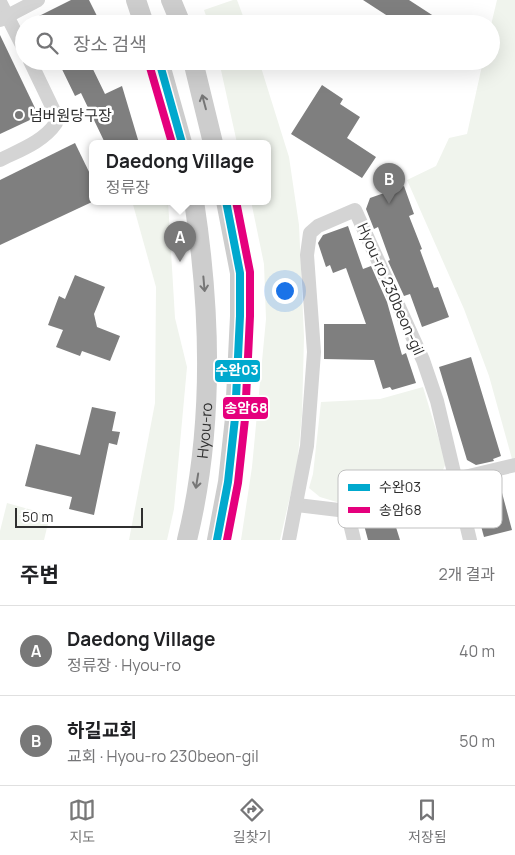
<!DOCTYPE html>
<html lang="ko">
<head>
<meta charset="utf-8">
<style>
  :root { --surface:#fff; --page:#f6f6f6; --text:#202124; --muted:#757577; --line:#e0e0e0; --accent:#787878 }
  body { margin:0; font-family:Manrope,"Noto Sans KR",sans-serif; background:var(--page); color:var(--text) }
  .scale { position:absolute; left:15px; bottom:12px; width:128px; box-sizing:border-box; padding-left:5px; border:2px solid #2f2f2f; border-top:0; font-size:14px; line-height:18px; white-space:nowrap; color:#2f2f2f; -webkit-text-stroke:4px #fff; paint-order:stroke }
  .you { position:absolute; left:284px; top:290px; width:18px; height:18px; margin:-12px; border:4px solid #fff; border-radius:50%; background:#1a73e8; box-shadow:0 0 0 8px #1a73e833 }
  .badge { display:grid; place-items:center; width:32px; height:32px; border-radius:50%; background:var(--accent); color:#fff; font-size:16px; font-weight:700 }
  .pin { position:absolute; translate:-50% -41px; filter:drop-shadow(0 1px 2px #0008) }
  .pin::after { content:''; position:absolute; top:26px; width:18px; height:15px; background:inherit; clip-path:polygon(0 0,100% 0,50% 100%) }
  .popup { position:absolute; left:89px; top:140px; width:182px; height:65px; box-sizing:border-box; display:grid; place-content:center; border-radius:8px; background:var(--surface); filter:drop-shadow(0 1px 4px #0005); font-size:16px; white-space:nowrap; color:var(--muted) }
  .popup b { font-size:19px; color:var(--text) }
  .popup::after { content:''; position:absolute; left:50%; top:100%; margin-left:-10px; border:10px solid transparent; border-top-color:var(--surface) }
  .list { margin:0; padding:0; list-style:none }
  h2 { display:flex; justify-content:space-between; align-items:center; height:65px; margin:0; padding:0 20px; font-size:21px }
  h2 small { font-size:16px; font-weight:400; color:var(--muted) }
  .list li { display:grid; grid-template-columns:32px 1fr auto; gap:15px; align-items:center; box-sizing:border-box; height:90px; padding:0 20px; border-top:1px solid var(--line) }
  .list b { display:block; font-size:19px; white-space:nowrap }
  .list p { margin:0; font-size:16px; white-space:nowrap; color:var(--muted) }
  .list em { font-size:16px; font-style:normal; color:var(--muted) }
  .icon { flex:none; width:28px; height:28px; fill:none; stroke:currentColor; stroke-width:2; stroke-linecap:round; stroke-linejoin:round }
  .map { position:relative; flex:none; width:515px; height:540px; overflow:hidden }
  .search { position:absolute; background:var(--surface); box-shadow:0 5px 20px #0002; left:15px; right:15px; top:15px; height:55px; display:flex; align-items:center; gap:12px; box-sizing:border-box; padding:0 18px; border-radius:28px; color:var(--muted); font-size:19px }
  .sheet { height:245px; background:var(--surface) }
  nav { display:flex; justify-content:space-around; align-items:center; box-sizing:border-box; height:70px; border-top:1px solid var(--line); background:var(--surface); font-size:14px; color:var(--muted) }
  nav a { display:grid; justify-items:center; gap:2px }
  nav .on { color:var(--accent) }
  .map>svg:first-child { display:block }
</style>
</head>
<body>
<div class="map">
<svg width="515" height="540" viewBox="0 0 515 540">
  <rect width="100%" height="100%" fill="#fff"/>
  <g fill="#f0f4ed">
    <path d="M 233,0 L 237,0 L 246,24 L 209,24 L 204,10 Z"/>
    <path d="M 497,0 L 515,0 L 515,458 L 512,459 L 489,376 L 464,309 L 407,180 L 436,166 L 449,138 L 467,134 L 483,61 L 491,61 L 491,25 Z"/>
    <path d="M 219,61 L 259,61 L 289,157 L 299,225 L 304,337 L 302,415 L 297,466 L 280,540 L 241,540 L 252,467 L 266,319 L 264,264 L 251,201 L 268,201 L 268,143 L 237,143 Z"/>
    <path d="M 132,201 L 168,201 L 175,318 L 187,367 L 174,509 L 167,540 L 129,540 L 155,403 L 156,287 Z"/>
    <path d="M 423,387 L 446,463 L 442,472 L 340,503 L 320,497 L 309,488 L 313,474 L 321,402 L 380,399 Z"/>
    <path d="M 7,503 L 50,515 L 44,540 L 0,540 L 0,531 Z"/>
  </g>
  <g fill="#7f7f7f">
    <path d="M 71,0 L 89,0 L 101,24 L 23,24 Z"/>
    <path d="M 363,0 L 409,0 L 446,24 L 400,24 Z"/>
    <path d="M 0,35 L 35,108 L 32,119 L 0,134 Z"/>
    <path d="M 58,61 L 89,61 L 105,94 L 122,86 L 139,143 L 105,143 L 81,93 L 75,96 Z"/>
    <path d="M 322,85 L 343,99 L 340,104 L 360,117 L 347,138 L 376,157 L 362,178 L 291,134 Z"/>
    <path d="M 75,143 L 92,178 L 92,202 L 0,245 L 0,180 Z"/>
    <path d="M 404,186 L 414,214 L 409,216 L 422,249 L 420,250 L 434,288 L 438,287 L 449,317 L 422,327 L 410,294 L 404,296 L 388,261 L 390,260 L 378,227 L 374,229 L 366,209 L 370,198 Z"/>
    <path d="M 348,226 L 363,269 L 371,266 L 387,302 L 402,355 L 406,353 L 416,383 L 392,390 L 390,387 L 383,389 L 374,360 L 324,359 L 324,324 L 366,324 L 346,268 L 333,273 L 330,265 L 326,267 L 318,243 L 323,235 Z"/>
    <path d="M 75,275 L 105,287 L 94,314 L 97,327 L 120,336 L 110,361 L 82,351 L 80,356 L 56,347 L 63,330 L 48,325 L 59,296 L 65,299 Z"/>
    <path d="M 471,357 L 501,456 L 493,459 L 494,461 L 476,465 L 467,460 L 439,367 Z"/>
    <path d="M 92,407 L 116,412 L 112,431 L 120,432 L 117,445 L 109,443 L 94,515 L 69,509 L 72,497 L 25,486 L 36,444 L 80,455 Z"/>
    <path d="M 498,478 L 512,530 L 484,537 L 472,493 L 477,483 Z"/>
    <path d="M 390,508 L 400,540 L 368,540 L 364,525 L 370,514 Z"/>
  </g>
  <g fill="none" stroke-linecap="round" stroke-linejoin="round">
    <g stroke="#d4d4d4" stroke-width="14">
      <path d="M 0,2 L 24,49"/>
      <path d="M 0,20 L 38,0"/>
      <path d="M 0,160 C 20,150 43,142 56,123 L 55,113 L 30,61"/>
      <path d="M 297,505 L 347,511 L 456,479 L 515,465"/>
      <path d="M 347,511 L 354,540"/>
      <path d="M 289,540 L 307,446 L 314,352 L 307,255 L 310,233 L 318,226 L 355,210 L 423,360 L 437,401 L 470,540"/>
    </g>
    <g stroke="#cdcdcd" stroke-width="20">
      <path d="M 136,0 L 144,24"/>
      <path d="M 171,0 L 181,24"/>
      <path d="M 159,61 L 182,143"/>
      <path d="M 193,61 L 213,143"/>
      <path id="s1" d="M 187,540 C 214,430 211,312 194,201"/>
      <path d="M 217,540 L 228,482 L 235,418 L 240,316 L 240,273 L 226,201"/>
    </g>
    <g stroke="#fff" stroke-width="11">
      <g id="bus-1">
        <path d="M 159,61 L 182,143"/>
        <path d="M 217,540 L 228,482 L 235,418 L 240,316 L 240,273 L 226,201"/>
      </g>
    </g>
    <g stroke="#fff" stroke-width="11">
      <g id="bus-2">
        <path d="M 149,64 L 172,143"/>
        <path d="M 227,540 L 238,483 L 245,419 L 250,316 L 250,272 L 236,201"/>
      </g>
    </g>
    <use href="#bus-1" stroke="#00a9ce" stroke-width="8"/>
    <use href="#bus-2" stroke="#e5007d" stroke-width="8"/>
  </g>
  <defs><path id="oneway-shaft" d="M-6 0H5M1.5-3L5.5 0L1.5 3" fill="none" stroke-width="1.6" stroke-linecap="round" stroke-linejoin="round" transform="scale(1.25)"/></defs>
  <g stroke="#767676">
    <use href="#oneway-shaft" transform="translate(204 102) rotate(-105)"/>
    <use href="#oneway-shaft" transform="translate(204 284) rotate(85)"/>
    <use href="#oneway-shaft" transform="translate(197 481) rotate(99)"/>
  </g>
  <circle fill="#787878" stroke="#fff" stroke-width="2" cx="19" cy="115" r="5"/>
  <g text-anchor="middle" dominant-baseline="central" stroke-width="5" stroke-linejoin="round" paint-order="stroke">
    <g font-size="15" fill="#2f2f2f" stroke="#fff" text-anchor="start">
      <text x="29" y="115">넘버원당구장</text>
    </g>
    <g font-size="15" fill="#2f2f2f" stroke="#fff">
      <text transform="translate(391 289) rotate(66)">Hyou-ro 230beon-gil</text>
      <text stroke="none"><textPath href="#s1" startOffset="111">Hyou-ro</textPath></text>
    </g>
  </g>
  <rect x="338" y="470" width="164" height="58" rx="8" fill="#fff" stroke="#c1c1c1" stroke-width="1"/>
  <rect x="348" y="484" width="22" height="7" fill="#00a9ce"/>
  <rect x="348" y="507" width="22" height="6" fill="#e5007d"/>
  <g font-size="14" fill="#2f2f2f">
    <text x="379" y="492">수완03</text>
    <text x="379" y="515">송암68</text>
  </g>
  <g stroke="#fff" stroke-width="2">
    <rect x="214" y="359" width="47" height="24" rx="5" fill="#00a9ce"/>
    <rect x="222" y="396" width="47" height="24" rx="5" fill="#e5007d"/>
  </g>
  <g font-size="14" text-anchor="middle" font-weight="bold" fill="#fff">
    <text x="237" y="375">수완03</text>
    <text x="246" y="413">송암68</text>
  </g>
</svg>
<div class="scale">50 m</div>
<div class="you"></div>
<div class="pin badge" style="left:180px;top:262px">A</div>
<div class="popup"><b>Daedong Village</b>정류장</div>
<div class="pin badge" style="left:389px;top:204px">B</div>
<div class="search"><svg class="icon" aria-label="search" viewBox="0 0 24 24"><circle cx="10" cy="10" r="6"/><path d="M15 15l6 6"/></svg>장소 검색</div>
</div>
<section class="sheet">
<h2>주변<small>2개 결과</small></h2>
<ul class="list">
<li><span class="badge">A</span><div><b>Daedong Village</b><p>정류장 · Hyou-ro</p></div><em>40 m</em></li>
<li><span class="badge">B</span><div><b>하길교회</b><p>교회 · Hyou-ro 230beon-gil</p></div><em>50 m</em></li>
</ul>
</section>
<nav>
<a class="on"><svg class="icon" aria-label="map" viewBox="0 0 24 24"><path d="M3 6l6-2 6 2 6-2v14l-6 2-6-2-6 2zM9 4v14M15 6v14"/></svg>지도</a>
<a><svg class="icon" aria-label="directions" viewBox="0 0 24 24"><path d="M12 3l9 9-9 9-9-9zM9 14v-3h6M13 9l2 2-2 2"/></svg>길찾기</a>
<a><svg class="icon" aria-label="saved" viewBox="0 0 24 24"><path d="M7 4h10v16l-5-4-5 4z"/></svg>저장됨</a>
</nav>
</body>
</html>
